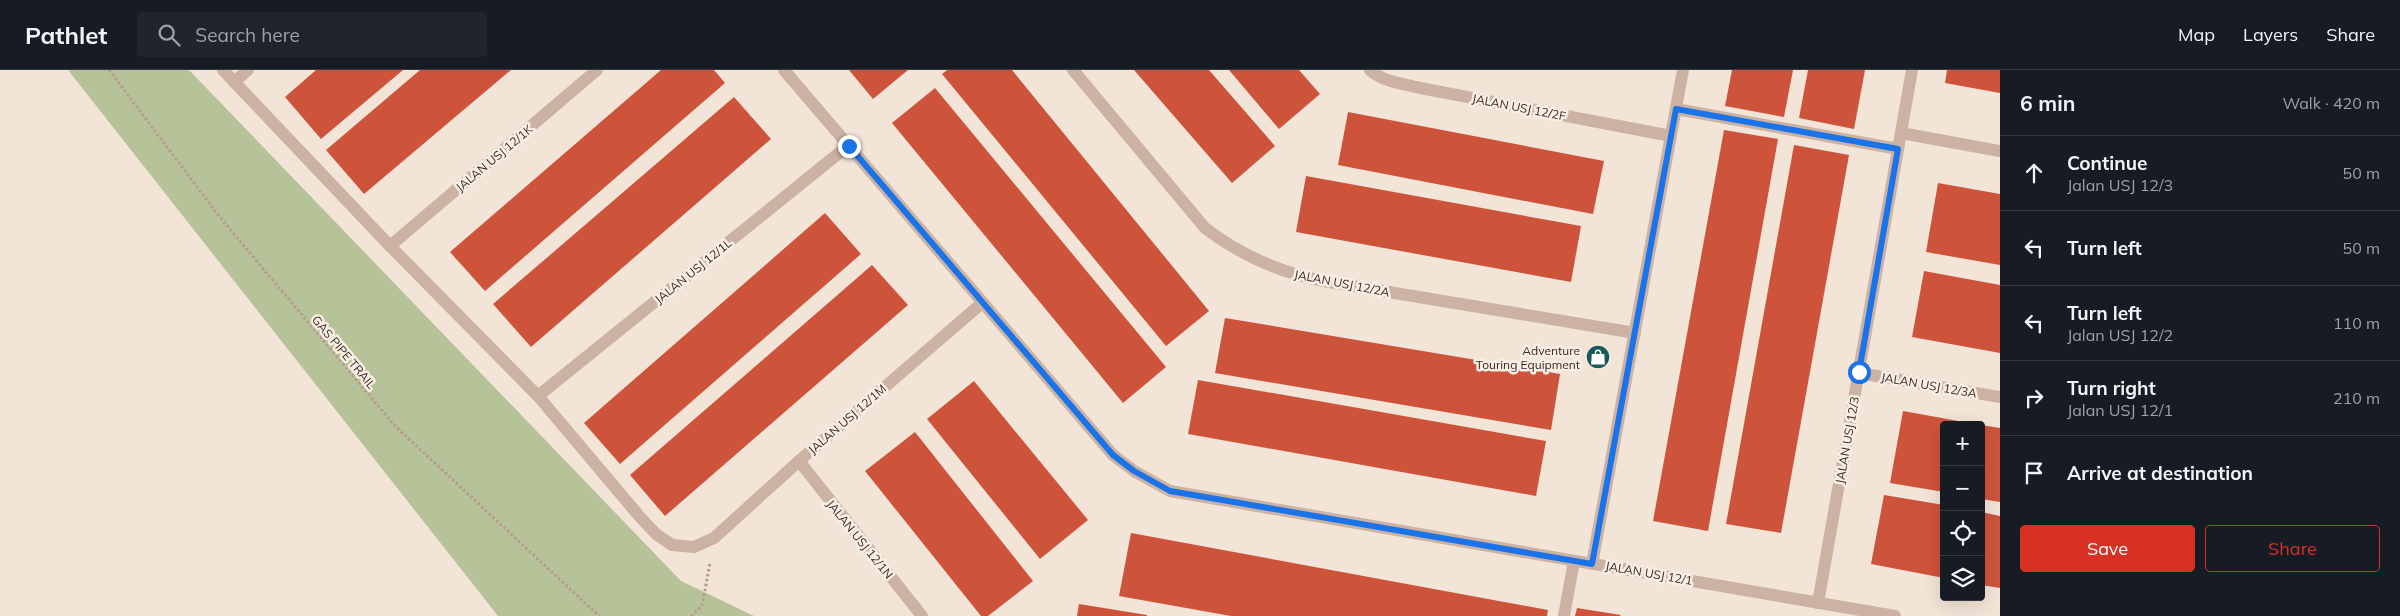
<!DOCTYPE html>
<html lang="en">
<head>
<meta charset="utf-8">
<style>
  :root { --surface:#171b24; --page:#20242c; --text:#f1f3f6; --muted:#9ea1a6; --line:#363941; --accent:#d93025 }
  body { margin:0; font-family:Mulish,sans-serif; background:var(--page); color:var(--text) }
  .controls { position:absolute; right:15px; bottom:15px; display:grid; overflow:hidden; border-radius:5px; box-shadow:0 5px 20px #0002 }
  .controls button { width:45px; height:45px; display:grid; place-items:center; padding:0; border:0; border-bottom:1px solid var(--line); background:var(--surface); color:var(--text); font:25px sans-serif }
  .stop { position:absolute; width:15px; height:15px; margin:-11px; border:4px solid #1a73e8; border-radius:50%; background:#fff }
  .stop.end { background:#1a73e8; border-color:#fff; box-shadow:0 1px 5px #0008 }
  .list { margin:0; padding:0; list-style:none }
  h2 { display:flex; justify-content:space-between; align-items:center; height:65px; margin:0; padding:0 20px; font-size:21px }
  h2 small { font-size:16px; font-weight:400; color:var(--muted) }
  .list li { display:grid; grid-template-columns:32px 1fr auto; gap:15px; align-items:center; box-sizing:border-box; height:75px; padding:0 20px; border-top:1px solid var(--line) }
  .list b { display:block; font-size:19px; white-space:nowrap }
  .list p { margin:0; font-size:16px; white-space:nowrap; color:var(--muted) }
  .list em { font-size:16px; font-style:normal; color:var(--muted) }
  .actions { display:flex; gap:10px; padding:15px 20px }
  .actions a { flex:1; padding:11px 0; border:1px solid var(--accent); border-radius:5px; text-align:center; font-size:18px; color:var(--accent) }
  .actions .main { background:var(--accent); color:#fff }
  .icon { flex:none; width:28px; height:28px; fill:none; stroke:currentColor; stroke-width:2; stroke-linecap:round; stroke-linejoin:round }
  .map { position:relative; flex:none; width:2000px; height:546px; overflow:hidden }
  header { display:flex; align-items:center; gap:30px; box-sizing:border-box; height:70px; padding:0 25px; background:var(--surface); border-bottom:1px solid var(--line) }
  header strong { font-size:24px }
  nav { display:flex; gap:28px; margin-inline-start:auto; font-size:18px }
  .search { width:350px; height:45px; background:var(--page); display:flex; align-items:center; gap:12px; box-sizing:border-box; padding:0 18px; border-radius:5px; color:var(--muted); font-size:19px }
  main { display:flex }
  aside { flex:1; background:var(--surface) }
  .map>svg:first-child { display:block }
</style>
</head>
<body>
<header>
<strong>Pathlet</strong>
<div class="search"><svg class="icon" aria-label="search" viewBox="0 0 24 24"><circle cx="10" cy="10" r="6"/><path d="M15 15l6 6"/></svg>Search here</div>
<nav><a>Map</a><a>Layers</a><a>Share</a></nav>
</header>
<main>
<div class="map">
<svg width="2000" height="546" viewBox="0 0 2000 546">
  <rect width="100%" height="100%" fill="#f2e4d7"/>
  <path fill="#b6c297" d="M 68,0 L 189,0 L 681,511 L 754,546 L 498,546 Z"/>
  <g fill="#cd543b">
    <path d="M 316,0 L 403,0 L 321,69 L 285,27 Z"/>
    <path d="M 420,0 L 511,0 L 364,124 L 326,80 Z"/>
    <path d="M 661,0 L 714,0 L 725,13 L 485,221 L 450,182 Z"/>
    <path d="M 849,0 L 908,0 L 873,29 Z"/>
    <path d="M 947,0 L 1012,0 L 1209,241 L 1166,276 L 942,4 Z"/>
    <path d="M 1134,0 L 1209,0 L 1275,76 L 1232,113 Z"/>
    <path d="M 1229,0 L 1299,0 L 1320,24 L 1279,59 Z"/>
    <path d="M 1732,0 L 1793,0 L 1784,47 L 1725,36 Z"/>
    <path d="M 1808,0 L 1865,0 L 1854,59 L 1799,48 Z"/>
    <path d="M 1947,0 L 2000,0 L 2000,23 L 1945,13 Z"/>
    <path d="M 935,18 L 1166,297 L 1123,333 L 892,53 Z"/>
    <path d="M 734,27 L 771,69 L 531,277 L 493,234 Z"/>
    <path d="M 1348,42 L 1604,91 L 1593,144 L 1338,95 Z"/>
    <path d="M 1724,60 L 1778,69 L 1708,461 L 1653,451 Z"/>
    <path d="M 1794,75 L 1849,85 L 1781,463 L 1726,454 Z"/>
    <path d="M 1306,106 L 1581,156 L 1571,212 L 1296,162 Z"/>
    <path d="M 1938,113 L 2000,124 L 2000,195 L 1926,182 Z"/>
    <path d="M 825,143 L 861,184 L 620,394 L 584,353 Z"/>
    <path d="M 872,195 L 908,235 L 665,446 L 630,405 Z"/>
    <path d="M 1924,201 L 2000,215 L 2000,283 L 1912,267 Z"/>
    <path d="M 1225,248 L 1560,304 L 1551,360 L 1215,303 Z"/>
    <path d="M 1198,310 L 1546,371 L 1536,426 L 1188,364 Z"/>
    <path d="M 974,311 L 1088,450 L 1040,489 L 927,349 Z"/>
    <path d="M 1903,341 L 1975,354 L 1944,355 L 1944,422 L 1890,413 Z"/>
    <path d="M 1981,355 L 2000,358 L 2000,432 L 1981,429 Z"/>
    <path d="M 915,362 L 1033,511 L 988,546 L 981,546 L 865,401 Z"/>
    <path d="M 1884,425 L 1944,435 L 1944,508 L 1871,494 Z"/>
    <path d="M 1981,442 L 2000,446 L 2000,518 L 1981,515 Z"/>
    <path d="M 1131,463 L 1548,540 L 1547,546 L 1231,546 L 1119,526 Z"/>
    <path d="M 1079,534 L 1147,545 L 1147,546 L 1077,546 Z"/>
    <path d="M 1577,538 L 1621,545 L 1620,546 L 1575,546 Z"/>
  </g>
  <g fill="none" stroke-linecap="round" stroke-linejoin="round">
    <g stroke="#b79c8d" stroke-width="3" stroke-dasharray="2.5 2.5" stroke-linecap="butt">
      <path d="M 109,0 L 219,146 L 395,356 L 599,546"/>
      <path d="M 691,546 L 702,536 L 710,493"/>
    </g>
    <g stroke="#cbb2a3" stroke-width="12">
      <path d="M 1676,39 L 1898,79"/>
      <path d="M 1564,546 L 1574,491"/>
    </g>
    <g stroke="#cbb2a3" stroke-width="12">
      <path d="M 223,0 L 390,176 L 538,326 L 640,447 L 656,464 L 672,475 L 694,477 L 714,468 L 799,391 L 982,233"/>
      <path d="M 784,0 L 1113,385 L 1134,401 L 1170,421 L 1895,546"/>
      <path d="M 1073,0 L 1205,158 C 1240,185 1279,202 1323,211 L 1635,263"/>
      <path d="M 1370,0 C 1382,11 1400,13 1415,17 L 1671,66"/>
      <path d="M 234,12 L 248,0"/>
      <path d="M 1901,63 L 2000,81"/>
      <path d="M 390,176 L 597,0"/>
      <path d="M 1859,303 L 2000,327"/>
      <path d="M 538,326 L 849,75"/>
      <path d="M 799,391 L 922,546"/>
      <path d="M 1592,494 L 1683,0"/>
      <path d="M 1818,533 L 1912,0"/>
    </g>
  </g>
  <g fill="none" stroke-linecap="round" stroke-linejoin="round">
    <path stroke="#1a73e8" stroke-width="6" d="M 849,76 L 1113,385 L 1134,401 L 1170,421 L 1592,494 L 1676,39 L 1898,79 L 1859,302"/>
  </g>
  <defs>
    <g id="shop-disc" transform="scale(1.25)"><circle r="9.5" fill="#195958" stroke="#faeee4"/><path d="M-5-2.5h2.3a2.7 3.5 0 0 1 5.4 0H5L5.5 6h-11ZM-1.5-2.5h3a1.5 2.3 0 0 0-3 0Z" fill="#fff"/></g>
  </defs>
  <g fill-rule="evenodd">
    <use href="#shop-disc" x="1598" y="287"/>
  </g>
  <g text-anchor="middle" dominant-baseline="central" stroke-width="5" stroke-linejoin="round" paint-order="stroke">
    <g font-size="12" fill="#352925" stroke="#faeee4">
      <text transform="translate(1519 37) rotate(11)">JALAN USJ 12/2F</text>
      <text transform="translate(494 88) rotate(-40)">JALAN USJ 12/1K</text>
      <text transform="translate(693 201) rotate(-39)">JALAN USJ 12/1L</text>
      <text transform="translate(1342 213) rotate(11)">JALAN USJ 12/2A</text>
      <text transform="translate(344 282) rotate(50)">GAS PIPE TRAIL</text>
      <text transform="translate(1929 315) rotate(10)">JALAN USJ 12/3A</text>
      <text transform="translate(847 349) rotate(-41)">JALAN USJ 12/1M</text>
      <text transform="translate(1847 370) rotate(-80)">JALAN USJ 12/3</text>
      <text transform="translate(860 469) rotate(51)">JALAN USJ 12/1N</text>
      <text transform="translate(1649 503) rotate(10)">JALAN USJ 12/1</text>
    </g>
    <g font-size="12" fill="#352925" stroke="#faeee4" text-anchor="end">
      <text x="1580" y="280">Adventure<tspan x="1580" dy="14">Touring Equipment</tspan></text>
    </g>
  </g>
</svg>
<div class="controls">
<button>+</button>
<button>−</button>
<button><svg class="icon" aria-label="locate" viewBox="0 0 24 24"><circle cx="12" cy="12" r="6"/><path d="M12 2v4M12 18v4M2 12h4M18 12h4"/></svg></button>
<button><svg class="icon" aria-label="layers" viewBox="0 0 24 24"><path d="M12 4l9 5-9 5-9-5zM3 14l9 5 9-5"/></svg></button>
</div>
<div class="stop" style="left:1859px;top:302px"></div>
<div class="stop end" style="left:849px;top:76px"></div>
</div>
<aside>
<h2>6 min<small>Walk · 420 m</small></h2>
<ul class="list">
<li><svg class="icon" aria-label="ahead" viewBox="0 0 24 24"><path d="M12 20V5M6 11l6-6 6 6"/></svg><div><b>Continue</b><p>Jalan USJ 12/3</p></div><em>50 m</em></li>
<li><svg class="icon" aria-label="left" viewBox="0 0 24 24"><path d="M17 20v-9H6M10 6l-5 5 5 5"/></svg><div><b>Turn left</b></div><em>50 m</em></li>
<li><svg class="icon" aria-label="left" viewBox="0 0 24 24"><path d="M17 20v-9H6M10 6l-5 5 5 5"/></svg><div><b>Turn left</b><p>Jalan USJ 12/2</p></div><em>110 m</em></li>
<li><svg class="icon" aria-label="right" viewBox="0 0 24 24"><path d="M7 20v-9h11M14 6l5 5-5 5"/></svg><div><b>Turn right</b><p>Jalan USJ 12/1</p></div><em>210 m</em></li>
<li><svg class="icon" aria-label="arrive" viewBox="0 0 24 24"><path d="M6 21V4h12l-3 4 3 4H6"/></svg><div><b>Arrive at destination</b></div></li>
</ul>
<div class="actions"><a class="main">Save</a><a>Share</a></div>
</aside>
</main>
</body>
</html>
